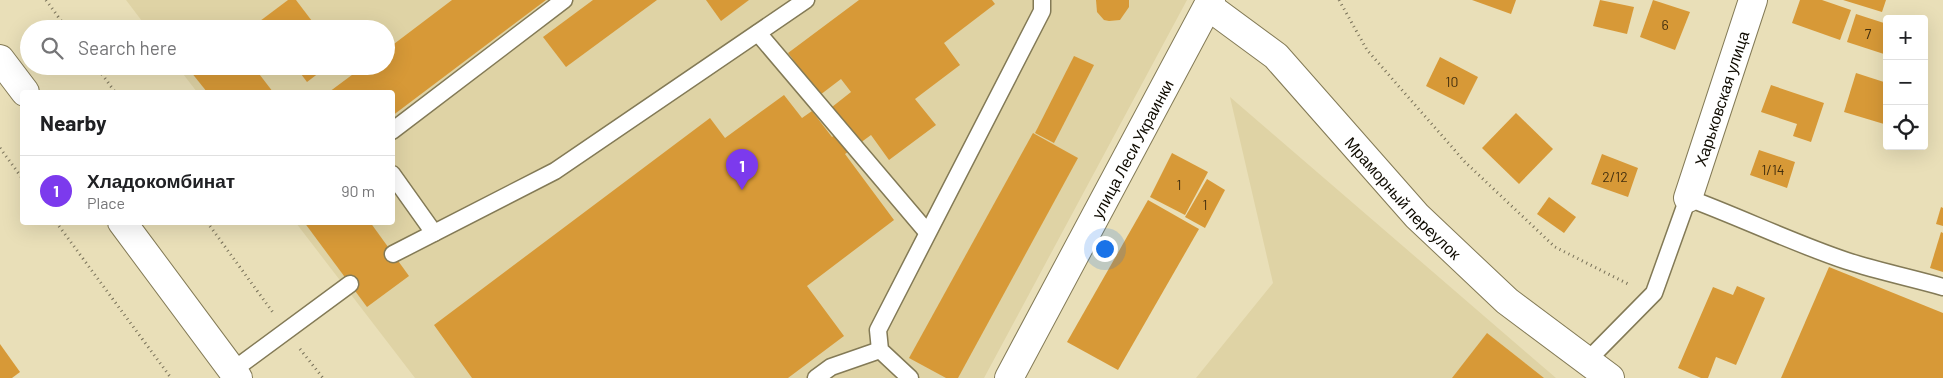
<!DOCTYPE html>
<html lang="en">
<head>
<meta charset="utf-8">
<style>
  :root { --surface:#fff; --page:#f2f2f2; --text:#202124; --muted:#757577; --line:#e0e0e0; --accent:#7c3aed }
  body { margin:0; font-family:Barlow,sans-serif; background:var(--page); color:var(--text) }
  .controls { position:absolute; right:15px; top:15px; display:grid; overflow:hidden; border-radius:5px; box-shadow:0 5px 20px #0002 }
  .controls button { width:45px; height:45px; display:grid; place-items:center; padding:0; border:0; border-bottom:1px solid var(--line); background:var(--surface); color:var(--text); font:25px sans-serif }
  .you { position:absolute; left:1104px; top:248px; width:18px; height:18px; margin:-12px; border:4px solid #fff; border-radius:50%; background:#1a73e8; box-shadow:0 0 0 8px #1a73e833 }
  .badge { display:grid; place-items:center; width:32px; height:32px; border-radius:50%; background:var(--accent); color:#fff; font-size:16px; font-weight:700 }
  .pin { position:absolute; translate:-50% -41px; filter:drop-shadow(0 1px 2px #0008) }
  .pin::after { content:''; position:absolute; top:26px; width:18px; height:15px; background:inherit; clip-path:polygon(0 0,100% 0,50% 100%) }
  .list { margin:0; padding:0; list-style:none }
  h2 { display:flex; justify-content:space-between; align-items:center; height:65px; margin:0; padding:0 20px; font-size:21px }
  h2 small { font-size:16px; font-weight:400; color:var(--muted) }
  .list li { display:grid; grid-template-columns:32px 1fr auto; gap:15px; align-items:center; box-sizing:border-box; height:70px; padding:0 20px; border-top:1px solid var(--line) }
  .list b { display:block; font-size:19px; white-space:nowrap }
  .list p { margin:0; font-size:16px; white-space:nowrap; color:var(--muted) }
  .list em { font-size:16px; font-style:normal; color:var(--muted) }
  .icon { flex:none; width:28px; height:28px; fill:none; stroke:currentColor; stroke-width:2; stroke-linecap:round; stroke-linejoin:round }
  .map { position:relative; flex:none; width:1943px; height:378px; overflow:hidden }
  .search { position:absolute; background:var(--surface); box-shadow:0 5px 20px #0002; left:20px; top:20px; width:375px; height:55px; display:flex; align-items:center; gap:12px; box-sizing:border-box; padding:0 18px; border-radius:28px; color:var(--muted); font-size:19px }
  .panel { position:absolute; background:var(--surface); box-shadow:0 5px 20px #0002; left:20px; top:90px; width:375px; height:135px; border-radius:5px }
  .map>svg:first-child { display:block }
</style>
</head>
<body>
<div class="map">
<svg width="1943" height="378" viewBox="0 0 1943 378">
  <rect width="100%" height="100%" fill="#e9dfb8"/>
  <g fill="#dfd3a5">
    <path d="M 126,0 L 1187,0 L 984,378 L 415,378 L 296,223 L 392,222 L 392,92 L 197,92 L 177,66 L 386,66 L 386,29 L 148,29 Z"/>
    <path d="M 1230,97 L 1556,378 L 1196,378 L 1273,283 Z"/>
  </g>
  <g fill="#d79937">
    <path d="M 288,0 L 296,0 L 318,29 L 267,29 L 260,21 Z"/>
    <path d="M 452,0 L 546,0 L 392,116 L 392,92 L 329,92 L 364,66 L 386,66 L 386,50 Z"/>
    <path d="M 593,0 L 657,0 L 566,67 L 543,37 Z"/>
    <path d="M 706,0 L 749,0 L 721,21 Z"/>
    <path d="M 859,0 L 992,0 L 995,4 L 944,43 L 960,65 L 915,99 L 936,125 L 889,160 L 871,135 L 845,154 L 894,220 L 807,286 L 844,336 L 788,378 L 472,378 L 434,325 L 710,118 L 725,138 L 784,95 L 802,118 L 812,111 L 832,137 L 847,126 L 832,107 L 851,92 L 841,79 L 820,95 L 788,53 Z"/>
    <path d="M 1096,0 L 1129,0 L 1129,7 L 1120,20 L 1109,21 L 1104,20 L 1097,12 Z"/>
    <path d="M 1472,0 L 1516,0 L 1511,14 Z"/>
    <path d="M 1600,0 L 1634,7 L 1627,34 L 1593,26 Z"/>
    <path d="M 1653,0 L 1690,12 L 1675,50 L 1640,37 Z"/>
    <path d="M 1800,0 L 1822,0 L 1851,10 L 1840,40 L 1792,23 Z"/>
    <path d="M 1843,0 L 1886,0 L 1882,12 Z"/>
    <path d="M 1856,14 L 1887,24 L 1887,55 L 1847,42 Z"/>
    <path d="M 1074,56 L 1094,65 L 1054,143 L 1035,133 Z"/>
    <path d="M 1440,57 L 1478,77 L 1464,105 L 1426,86 Z"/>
    <path d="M 198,66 L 253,66 L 273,92 L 207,92 L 191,72 Z"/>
    <path d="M 295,66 L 328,66 L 307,82 Z"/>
    <path d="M 1856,73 L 1887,83 L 1887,115 L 1884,124 L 1844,112 Z"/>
    <path d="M 1771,85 L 1824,103 L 1811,142 L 1793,136 L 1797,124 L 1761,112 Z"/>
    <path d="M 1516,113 L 1553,149 L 1519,184 L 1482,148 Z"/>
    <path d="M 1033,133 L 1078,158 L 958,378 L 946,378 L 909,358 Z"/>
    <path d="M 1759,150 L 1795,162 L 1787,188 L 1750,175 Z"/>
    <path d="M 1172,153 L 1208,172 L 1185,215 L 1150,197 Z"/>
    <path d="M 1602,154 L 1638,168 L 1628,197 L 1591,184 Z"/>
    <path d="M 1207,179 L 1225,190 L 1205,228 L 1185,217 Z"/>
    <path d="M 1549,197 L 1576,217 L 1564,233 L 1537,214 Z"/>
    <path d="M 1148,200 L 1199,229 L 1118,370 L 1067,342 Z"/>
    <path d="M 1941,207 L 1943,208 L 1943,226 L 1936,224 Z"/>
    <path d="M 304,222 L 370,222 L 409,276 L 367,307 Z"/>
    <path d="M 1941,232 L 1943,233 L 1943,272 L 1930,268 Z"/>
    <path d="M 1829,267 L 1943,313 L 1943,378 L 1781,378 Z"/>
    <path d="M 1737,286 L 1765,298 L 1736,365 L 1716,357 L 1708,378 L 1701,378 L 1678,368 L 1713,287 L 1733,295 Z"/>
    <path d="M 1487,333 L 1544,378 L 1452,378 Z"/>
    <path d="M 0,344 L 20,372 L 12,378 L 0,378 Z"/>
  </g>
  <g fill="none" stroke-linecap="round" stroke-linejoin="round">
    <g stroke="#837a56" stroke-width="19">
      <g id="lane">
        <path d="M 758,33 L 927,232"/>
        <path d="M 392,131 L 564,0"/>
        <path d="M 392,174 L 434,233"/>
        <path d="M 393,254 L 555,171 L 806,0"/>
        <path d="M 1586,362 L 1654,293 L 1688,198 C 1742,218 1793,243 1847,261 C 1878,271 1911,278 1943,287"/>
        <path d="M 232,371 L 350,284"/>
        <path d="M 816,378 L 831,367 L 880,350"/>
        <path d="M 910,378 L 880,350 L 878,330 L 1042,11 L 1042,0"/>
      </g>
    </g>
    <g stroke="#837a56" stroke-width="30">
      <g id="street">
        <path id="s1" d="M 1688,198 L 1753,0"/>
      </g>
    </g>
    <g stroke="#837a56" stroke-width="30">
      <g id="secondary">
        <path id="s2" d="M 1208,6 L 1276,56 L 1417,216 L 1507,301 L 1610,378"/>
        <path d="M 0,59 L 25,92"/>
        <path d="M 122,222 L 238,378"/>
        <path id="s3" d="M 1009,378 L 1211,0"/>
      </g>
    </g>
    <g stroke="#777058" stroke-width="3" stroke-dasharray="1 4" stroke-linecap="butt">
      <path d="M 46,0 L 67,29"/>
      <path d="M 1339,0 L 1367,50 L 1465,162 L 1555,247 L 1630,285"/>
      <path d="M 96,66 L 115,92"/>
      <path d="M 0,148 L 22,178"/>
      <path d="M 56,222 L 171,378"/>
      <path d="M 207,222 L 274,314"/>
      <path d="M 300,349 L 323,378"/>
    </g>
    <use href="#lane" stroke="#fff" stroke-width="16"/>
    <use href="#street" stroke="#fff" stroke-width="28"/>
    <use href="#secondary" stroke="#fff" stroke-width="28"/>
  </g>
  <g text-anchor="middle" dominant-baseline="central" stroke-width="4.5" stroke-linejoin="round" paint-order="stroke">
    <g font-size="14" fill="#412e0e">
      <text x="1665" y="24">6</text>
      <text x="1868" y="33">7</text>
      <text x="1452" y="81">10</text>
      <text x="1773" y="169">1/14</text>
      <text x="1615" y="176">2/12</text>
      <text x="1179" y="184">1</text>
      <text x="1205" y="204">1</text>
    </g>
    <g font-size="16" fill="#0f0b01" stroke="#f6ecc5">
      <text stroke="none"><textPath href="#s1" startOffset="105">Харьковская улица</textPath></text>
      <text stroke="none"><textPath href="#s3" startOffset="260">улица Леси Украинки</textPath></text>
      <text stroke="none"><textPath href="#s2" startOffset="275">Мраморный переулок</textPath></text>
    </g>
  </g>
</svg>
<div class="controls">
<button>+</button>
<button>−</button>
<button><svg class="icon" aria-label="locate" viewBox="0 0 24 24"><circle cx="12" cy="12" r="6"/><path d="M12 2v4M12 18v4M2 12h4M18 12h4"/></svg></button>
</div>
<div class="you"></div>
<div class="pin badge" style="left:742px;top:190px">1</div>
<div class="search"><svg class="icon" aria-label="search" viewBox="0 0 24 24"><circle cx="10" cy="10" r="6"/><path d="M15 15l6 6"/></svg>Search here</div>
<section class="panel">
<h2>Nearby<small></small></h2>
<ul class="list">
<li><span class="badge">1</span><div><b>Хладокомбинат</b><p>Place</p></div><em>90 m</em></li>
</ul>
</section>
</div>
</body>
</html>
